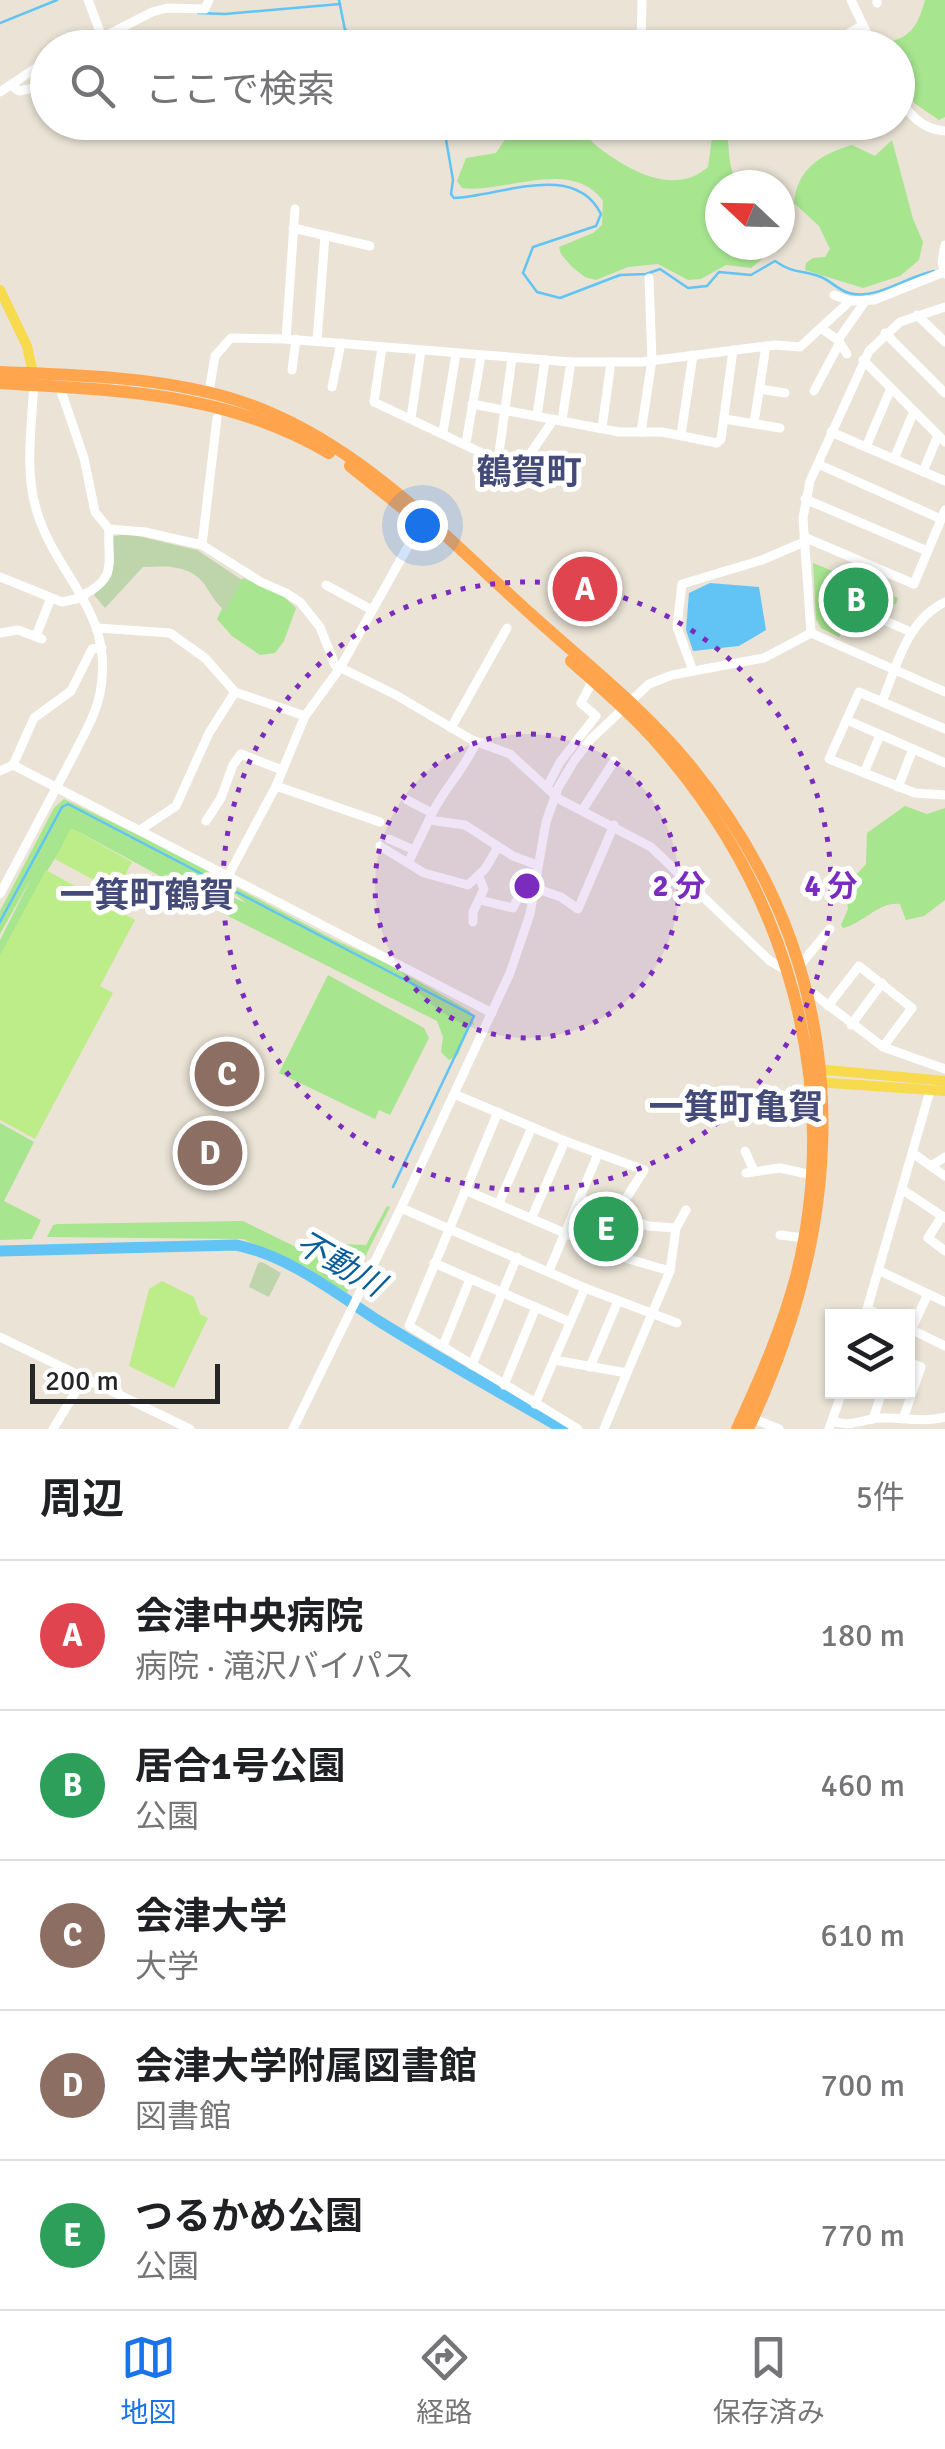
<!DOCTYPE html>
<html lang="ja">
<head>
<meta charset="utf-8">
<style>
  :root { --surface:#fff; --page:#f6f6f6; --text:#202124; --muted:#757577; --line:#e0e0e0; --accent:#1a73e8 }
  body { margin:0; font-family:Signika,"Noto Sans JP",sans-serif; background:var(--page); color:var(--text) }
  .controls { position:absolute; right:30px; bottom:30px; display:grid; overflow:hidden; border-radius:0px; box-shadow:0 2px 8px #0004 }
  .controls button { width:90px; height:90px; display:grid; place-items:center; padding:0; border:0; border-bottom:2px solid var(--line); background:var(--surface); color:var(--text); font:50px sans-serif }
  .compass { position:absolute; left:705px; top:170px; width:90px; height:90px; border-radius:50%; background:var(--surface); box-shadow:0 2px 8px #0004; rotate:292deg }
  .scale { position:absolute; left:30px; bottom:25px; width:190px; box-sizing:border-box; padding-left:10px; border:5px solid #262626; border-top:0; font-size:28px; line-height:35px; white-space:nowrap; color:#262626; -webkit-text-stroke:8px #fff; paint-order:stroke }
  .you { position:absolute; left:422px; top:525px; width:35px; height:35px; margin:-25px; border:8px solid #fff; border-radius:50%; background:#1a73e8; box-shadow:0 0 0 15px #1a73e833 }
  .badge { display:grid; place-items:center; width:65px; height:65px; border-radius:50%; background:var(--accent); color:#fff; font-size:32px; font-weight:700 }
  .pin { position:absolute; translate:-50% -50%; border:5px solid #fff; box-shadow:0 2px 10px #0006 }
  .list { margin:0; padding:0; list-style:none }
  h2 { display:flex; justify-content:space-between; align-items:center; height:130px; margin:0; padding:0 40px; font-size:42px }
  h2 small { font-size:32px; font-weight:400; color:var(--muted) }
  .list li { display:grid; grid-template-columns:65px 1fr auto; gap:30px; align-items:center; box-sizing:border-box; height:150px; padding:0 40px; border-top:2px solid var(--line) }
  .list b { display:block; font-size:38px; white-space:nowrap }
  .list p { margin:0; font-size:32px; white-space:nowrap; color:var(--muted) }
  .list em { font-size:32px; font-style:normal; color:var(--muted) }
  .icon { flex:none; width:55px; height:55px; fill:none; stroke:currentColor; stroke-width:2; stroke-linecap:round; stroke-linejoin:round }
  .map { position:relative; flex:none; width:945px; height:1429px; overflow:hidden }
  .search { position:absolute; background:var(--surface); box-shadow:0 2px 8px #0004; left:30px; right:30px; top:30px; height:110px; display:flex; align-items:center; gap:25px; box-sizing:border-box; padding:0 35px; border-radius:55px; color:var(--muted); font-size:38px }
  .sheet { height:880px; background:var(--surface) }
  nav { display:flex; justify-content:space-around; align-items:center; box-sizing:border-box; height:140px; border-top:2px solid var(--line); background:var(--surface); font-size:28px; color:var(--muted) }
  nav a { display:grid; justify-items:center; gap:5px }
  nav .on { color:var(--accent) }
  .map>svg:first-child { display:block }
</style>
</head>
<body>
<div class="map">
<svg width="945" height="1429" viewBox="0 0 945 1429">
  <rect width="100%" height="100%" fill="#eae3d6"/>
  <g fill="#a7e58f">
    <path d="M 925,0 L 945,0 L 945,117 L 939,120 L 914,103 L 898,61 L 898,48 L 891,47 L 888,42 C 913,37 919,22 925,0 Z"/>
    <path d="M 517,122 L 578,123 C 586,130 589,141 598,147 C 628,170 674,197 708,167 L 713,131 L 717,126 L 726,129 C 731,150 726,166 739,185 L 720,185 L 720,245 L 767,245 L 761,260 L 751,268 L 726,265 L 701,279 L 688,280 L 658,264 L 628,267 L 596,280 L 585,277 L 572,267 L 561,254 L 559,247 L 593,233 L 602,225 L 603,201 C 571,157 505,194 462,188 L 457,181 L 466,158 L 496,153 Z"/>
    <path d="M 892,140 L 913,219 L 923,242 L 919,260 L 900,276 L 863,288 L 805,270 L 806,263 L 813,258 L 825,257 L 830,249 L 819,226 L 794,203 C 797,169 821,154 852,145 L 875,156 Z"/>
    <path d="M 813,563 L 898,598 L 896,604 L 869,601 L 859,604 L 839,637 L 821,628 L 816,619 Z"/>
    <path d="M 243,578 L 281,594 L 296,608 L 284,641 L 275,653 L 260,655 L 232,636 L 217,619 L 228,596 Z"/>
    <path d="M 64,799 L 204,867 L 216,877 L 219,885 L 205,898 L 199,897 L 77,831 C 48,857 20,926 0,963 L 0,940 L 32,877 L 0,934 L 0,911 L 54,808 Z"/>
    <path d="M 905,806 L 927,814 L 945,808 L 945,900 L 924,916 L 906,920 L 900,904 C 879,901 864,923 843,928 L 841,925 L 848,909 L 845,887 L 866,864 L 867,833 Z"/>
    <path d="M 230,884 L 333,939 L 386,963 L 470,1011 L 474,1025 L 470,1023 L 458,1055 L 449,1060 L 441,1052 L 443,1037 L 437,1021 L 222,913 L 218,898 L 223,893 L 246,903 L 226,887 Z"/>
    <path d="M 328,975 L 424,1028 L 429,1038 L 390,1115 L 379,1110 L 375,1119 L 279,1073 Z"/>
    <path d="M 0,1123 L 34,1142 L 4,1201 L 41,1220 L 32,1239 L 0,1240 Z"/>
    <path d="M 581,1200 L 645,1227 L 627,1258 L 568,1231 Z"/>
    <path d="M 387,1206 L 390,1207 L 347,1293 L 306,1267 L 243,1239 L 47,1237 L 53,1225 L 58,1224 L 243,1221 L 308,1253 L 327,1250 L 338,1244 L 366,1245 Z"/>
  </g>
  <g fill="#bed5ac">
    <path d="M 129,534 L 197,550 L 242,580 L 225,611 C 215,602 212,596 205,585 C 190,564 165,566 143,567 L 105,608 L 94,595 L 112,575 L 113,536 Z"/>
    <path d="M 262,1262 L 281,1273 L 269,1297 L 249,1287 L 258,1263 Z"/>
  </g>
  <g fill="#bded89">
    <path d="M 71,828 L 132,862 L 116,892 L 55,859 Z"/>
    <path d="M 46,870 L 135,920 L 100,986 L 113,993 L 35,1139 L 0,1120 L 0,955 Z"/>
    <path d="M 162,1281 L 194,1297 L 200,1314 L 208,1318 L 174,1388 L 129,1366 L 149,1289 Z"/>
  </g>
  <path fill="#62c4f4" d="M 710,583 L 759,587 L 766,630 L 739,646 L 693,651 L 686,630 L 689,593 Z"/>
  <g fill="none" stroke-linecap="round" stroke-linejoin="round">
    <g stroke="#62c4f4" stroke-width="2.5">
      <path d="M 339,0 L 345,30 L 386,48"/>
      <path d="M 198,13 L 225,14 L 340,4"/>
      <path d="M 0,23 L 57,0"/>
      <path d="M 443,122 L 453,180 L 451,194 L 454,198 C 499,197 574,160 601,214 L 596,226 L 533,247 L 523,273 L 537,292 L 560,298 L 620,275 L 646,274 L 660,269 L 688,288 L 707,286 L 719,272 L 751,275 L 775,261 C 795,275 802,269 821,277 C 831,281 838,290 849,293 C 875,301 907,276 934,271"/>
      <path d="M 0,922 L 62,807 L 68,804 L 474,1016 L 393,1187"/>
    </g>
    <path stroke="#62c4f4" stroke-width="11" d="M 0,1251 L 236,1245 C 288,1256 333,1291 377,1320 C 438,1358 501,1393 563,1429"/>
    <g stroke="#fff" stroke-width="9">
      <path d="M 88,0 L 102,37"/>
      <path d="M 851,0 L 874,48"/>
      <path d="M 877,0 L 877,3"/>
      <path d="M 82,48 L 152,12 L 167,8 L 205,9 L 209,0"/>
      <path d="M 244,48 L 253,47"/>
      <path d="M 641,48 L 642,0"/>
      <path d="M 824,48 L 863,25"/>
      <path d="M 10,85 L 19,91 L 48,85"/>
      <path d="M 0,92 L 48,60"/>
      <path d="M 898,94 C 908,114 921,129 945,131"/>
      <path d="M 293,228 L 370,246"/>
      <path d="M 945,245 L 942,262 L 945,274"/>
      <path d="M 834,295 L 850,301"/>
      <path d="M 917,315 L 945,342"/>
      <path d="M 822,329 L 838,340 L 847,354"/>
      <path d="M 885,333 L 945,393"/>
      <path d="M 286,339 L 295,209"/>
      <path d="M 838,340 L 866,300"/>
      <path d="M 317,341 L 325,236"/>
      <path d="M 382,347 L 374,402 L 499,461 L 530,454 L 554,419"/>
      <path d="M 863,360 L 945,442"/>
      <path d="M 292,370 L 296,339"/>
      <path d="M 332,387 L 341,343"/>
      <path d="M 760,389 L 785,393"/>
      <path d="M 61,391 L 84,458 L 95,512 L 109,529 L 145,532 L 202,545 L 261,582 L 286,593 L 300,602 L 320,627 L 335,665 L 396,695 L 472,740 L 510,754 L 559,799 L 651,847 L 770,961 L 786,970"/>
      <path d="M 814,391 L 839,344"/>
      <path d="M 209,392 L 215,356 L 231,338 L 286,339 L 571,362 L 641,362 L 775,345 L 800,347 L 850,301 L 874,300 L 944,272"/>
      <path d="M 472,404 L 619,432 L 662,432 L 717,443 L 721,439 L 733,350"/>
      <path d="M 537,416 L 545,360"/>
      <path d="M 411,418 L 421,350"/>
      <path d="M 724,419 L 780,428"/>
      <path d="M 562,420 L 571,362"/>
      <path d="M 754,423 L 766,346"/>
      <path d="M 602,428 L 611,362"/>
      <path d="M 443,432 L 456,354"/>
      <path d="M 641,432 L 652,360 L 649,278"/>
      <path d="M 831,432 L 945,481"/>
      <path d="M 681,435 L 693,355"/>
      <path d="M 466,443 L 481,356"/>
      <path d="M 866,447 L 891,388"/>
      <path d="M 894,459 L 914,411"/>
      <path d="M 498,460 L 512,358"/>
      <path d="M 818,464 L 941,519"/>
      <path d="M 923,472 L 938,435"/>
      <path d="M 805,499 L 927,551"/>
      <path d="M 804,537 L 914,584 L 945,510"/>
      <path d="M 202,545 L 217,418"/>
      <path d="M 0,577 L 62,602 L 84,597"/>
      <path d="M 326,585 L 372,610"/>
      <path d="M 83,595 C 119,577 107,562 109,529"/>
      <path d="M 856,608 L 911,632"/>
      <path d="M 98,628 L 170,633 L 205,658 L 235,692 L 305,716"/>
      <path d="M 0,633 L 18,630 L 42,639"/>
      <path d="M 811,633 L 803,518 L 810,481 L 869,351 L 900,322 L 945,307"/>
      <path d="M 811,633 L 945,692"/>
      <path d="M 36,636 L 51,598"/>
      <path d="M 693,671 L 677,627 L 682,584 L 762,560 L 804,542"/>
      <path d="M 882,702 C 897,665 907,620 945,602"/>
      <path d="M 847,720 L 945,763"/>
      <path d="M 451,728 L 507,628"/>
      <path d="M 945,729 L 859,692 L 829,759 L 915,793 L 945,795"/>
      <path d="M 476,742 C 464,771 441,791 429,820 L 465,825 L 513,856 L 537,865"/>
      <path d="M 13,765 L 492,1013"/>
      <path d="M 0,771 L 13,765 L 34,718 L 71,691 L 92,649 L 102,648"/>
      <path d="M 864,773 L 880,735"/>
      <path d="M 276,786 L 380,822"/>
      <path d="M 547,787 L 560,762 L 596,716 L 581,703 L 593,680"/>
      <path d="M 898,787 L 913,749"/>
      <path d="M 407,800 L 432,813"/>
      <path d="M 583,809 L 614,761"/>
      <path d="M 206,821 L 221,798 L 233,765 L 241,754 L 282,770"/>
      <path d="M 140,830 L 176,806 L 209,733 L 235,692"/>
      <path d="M 389,839 L 414,850"/>
      <path d="M 380,846 L 424,873 L 468,885 L 485,869 L 498,847"/>
      <path d="M 408,863 L 429,820"/>
      <path d="M 228,876 L 276,786 L 305,716 L 340,668 L 425,516"/>
      <path d="M 535,888 L 561,897 L 578,909 L 614,825"/>
      <path d="M 0,894 C 24,848 48,803 72,758 C 83,736 98,712 101,687 C 113,611 57,577 37,512 C 24,471 32,424 34,382"/>
      <path d="M 480,900 L 513,908 L 524,885 L 536,881"/>
      <path d="M 473,922 L 473,912 L 484,889 L 479,877"/>
      <path d="M 800,965 L 830,929"/>
      <path d="M 806,988 L 883,1047 L 945,1069"/>
      <path d="M 828,1006 L 859,966 L 912,1008 L 883,1047"/>
      <path d="M 851,1025 L 882,983"/>
      <path d="M 454,1094 L 565,1141 L 644,1170 L 617,1213"/>
      <path d="M 498,1112 L 409,1326 L 578,1429"/>
      <path d="M 745,1151 L 754,1171"/>
      <path d="M 914,1154 L 945,1176"/>
      <path d="M 931,1166 L 945,1157"/>
      <path d="M 746,1173 L 780,1168 L 812,1175"/>
      <path d="M 465,1190 L 618,1256 L 670,1271 L 627,1373 L 554,1360"/>
      <path d="M 903,1190 L 945,1218"/>
      <path d="M 580,1198 L 648,1226 L 676,1228"/>
      <path d="M 499,1203 L 532,1127"/>
      <path d="M 401,1208 L 585,1288 L 677,1323"/>
      <path d="M 942,1216 L 928,1238 L 945,1251"/>
      <path d="M 532,1217 L 565,1141"/>
      <path d="M 780,1235 L 804,1238"/>
      <path d="M 434,1263 L 570,1322"/>
      <path d="M 549,1271 L 598,1154"/>
      <path d="M 670,1271 L 676,1228 L 686,1210"/>
      <path d="M 880,1271 L 945,1302"/>
      <path d="M 868,1309 L 882,1316"/>
      <path d="M 865,1316 L 932,1084"/>
      <path d="M 908,1328 L 945,1346"/>
      <path d="M 911,1330 L 928,1294"/>
      <path d="M 0,1337 L 190,1429"/>
      <path d="M 443,1346 L 470,1279"/>
      <path d="M 472,1365 L 517,1257"/>
      <path d="M 590,1367 L 618,1301"/>
      <path d="M 504,1385 L 536,1307"/>
      <path d="M 535,1404 L 585,1288"/>
      <path d="M 749,1417 L 779,1429"/>
      <path d="M 873,1419 L 882,1392"/>
      <path d="M 903,1419 L 921,1367 L 908,1362"/>
      <path d="M 833,1421 C 850,1428 862,1419 880,1418 C 902,1417 923,1423 945,1417"/>
      <path d="M 53,1429 L 75,1393 L 71,1373"/>
      <path d="M 293,1429 L 401,1208 L 510,973 L 530,914 L 546,822 L 558,788 L 574,761 L 591,739 L 649,684 L 672,675 L 764,658 L 811,633"/>
      <path d="M 604,1429 L 627,1373"/>
      <path d="M 829,1429 L 842,1392"/>
    </g>
    <g stroke="#f7da4e" stroke-width="10">
      <path d="M 0,290 L 27,346 L 34,378"/>
      <path d="M 816,1069 L 945,1081"/>
      <path d="M 816,1082 L 945,1091"/>
    </g>
    <g stroke="#ffa54d" stroke-width="12">
      <path d="M 0,372 C 69,375 139,376 207,392 C 341,422 435,528 533,616 C 586,664 643,708 689,764 C 855,967 856,1199 748,1429"/>
      <path d="M 0,383 C 117,391 224,391 329,453"/>
      <path d="M 350,466 L 405,510"/>
      <path d="M 571,661 C 601,688 632,714 659,745 C 787,891 843,1083 797,1273 C 783,1327 760,1379 737,1429"/>
    </g>
  </g>
  <circle cx="527" cy="886" r="152" fill="#7b2cbf" fill-opacity=".12"/>
  <g fill="none" stroke="#7b2cbf" stroke-width="5" stroke-dasharray="5 10">
    <circle cx="527" cy="886" r="152"/>
    <circle cx="527" cy="886" r="304"/>
  </g>
  <g text-anchor="middle" dominant-baseline="central" stroke-width="10" stroke-linejoin="round" paint-order="stroke">
    <g font-size="32" font-style="italic" fill="#065e9a" stroke="#fff">
      <text transform="translate(340 1264) rotate(30)">不動川</text>
    </g>
    <g font-size="35" font-weight="bold" fill="#454b78" stroke="#fff">
      <text x="529" y="472">鶴賀町</text>
      <text x="147" y="895">一箕町鶴賀</text>
      <text x="736" y="1107">一箕町亀賀</text>
    </g>
  </g>
  <circle cx="527" cy="886" r="15" fill="#7b2cbf" stroke="#fff" stroke-width="5"/>
  <g font-size="30" text-anchor="middle" font-weight="bold" fill="#7b2cbf" stroke="#fff" stroke-width="10" stroke-linejoin="round" paint-order="stroke">
    <text x="679" y="896">2 分</text>
    <text x="831" y="896">4 分</text>
  </g>
</svg>
<div class="controls">
<button><svg class="icon" aria-label="layers" viewBox="0 0 24 24"><path d="M12 4l9 5-9 5-9-5zM3 14l9 5 9-5"/></svg></button>
</div>
<svg class="compass" viewBox="-18 -18 36 36"><path d="M0-13l5 13h-10z" fill="#e53935"/><path d="M0 13l5-13h-10z" fill="#757577"/></svg>
<div class="scale">200 m</div>
<div class="you"></div>
<div class="pin badge" style="left:585px;top:589px;background:#e0444e">A</div>
<div class="pin badge" style="left:856px;top:600px;background:#2e9e5b">B</div>
<div class="pin badge" style="left:227px;top:1074px;background:#8d6e63">C</div>
<div class="pin badge" style="left:210px;top:1153px;background:#8d6e63">D</div>
<div class="pin badge" style="left:606px;top:1229px;background:#2e9e5b">E</div>
<div class="search"><svg class="icon" aria-label="search" viewBox="0 0 24 24"><circle cx="10" cy="10" r="6"/><path d="M15 15l6 6"/></svg>ここで検索</div>
</div>
<section class="sheet">
<h2>周辺<small>5件</small></h2>
<ul class="list">
<li><span class="badge" style="background:#e0444e">A</span><div><b>会津中央病院</b><p>病院 · 滝沢バイパス</p></div><em>180 m</em></li>
<li><span class="badge" style="background:#2e9e5b">B</span><div><b>居合1号公園</b><p>公園</p></div><em>460 m</em></li>
<li><span class="badge" style="background:#8d6e63">C</span><div><b>会津大学</b><p>大学</p></div><em>610 m</em></li>
<li><span class="badge" style="background:#8d6e63">D</span><div><b>会津大学附属図書館</b><p>図書館</p></div><em>700 m</em></li>
<li><span class="badge" style="background:#2e9e5b">E</span><div><b>つるかめ公園</b><p>公園</p></div><em>770 m</em></li>
</ul>
</section>
<nav>
<a class="on"><svg class="icon" aria-label="map" viewBox="0 0 24 24"><path d="M3 6l6-2 6 2 6-2v14l-6 2-6-2-6 2zM9 4v14M15 6v14"/></svg>地図</a>
<a><svg class="icon" aria-label="directions" viewBox="0 0 24 24"><path d="M12 3l9 9-9 9-9-9zM9 14v-3h6M13 9l2 2-2 2"/></svg>経路</a>
<a><svg class="icon" aria-label="saved" viewBox="0 0 24 24"><path d="M7 4h10v16l-5-4-5 4z"/></svg>保存済み</a>
</nav>
</body>
</html>
